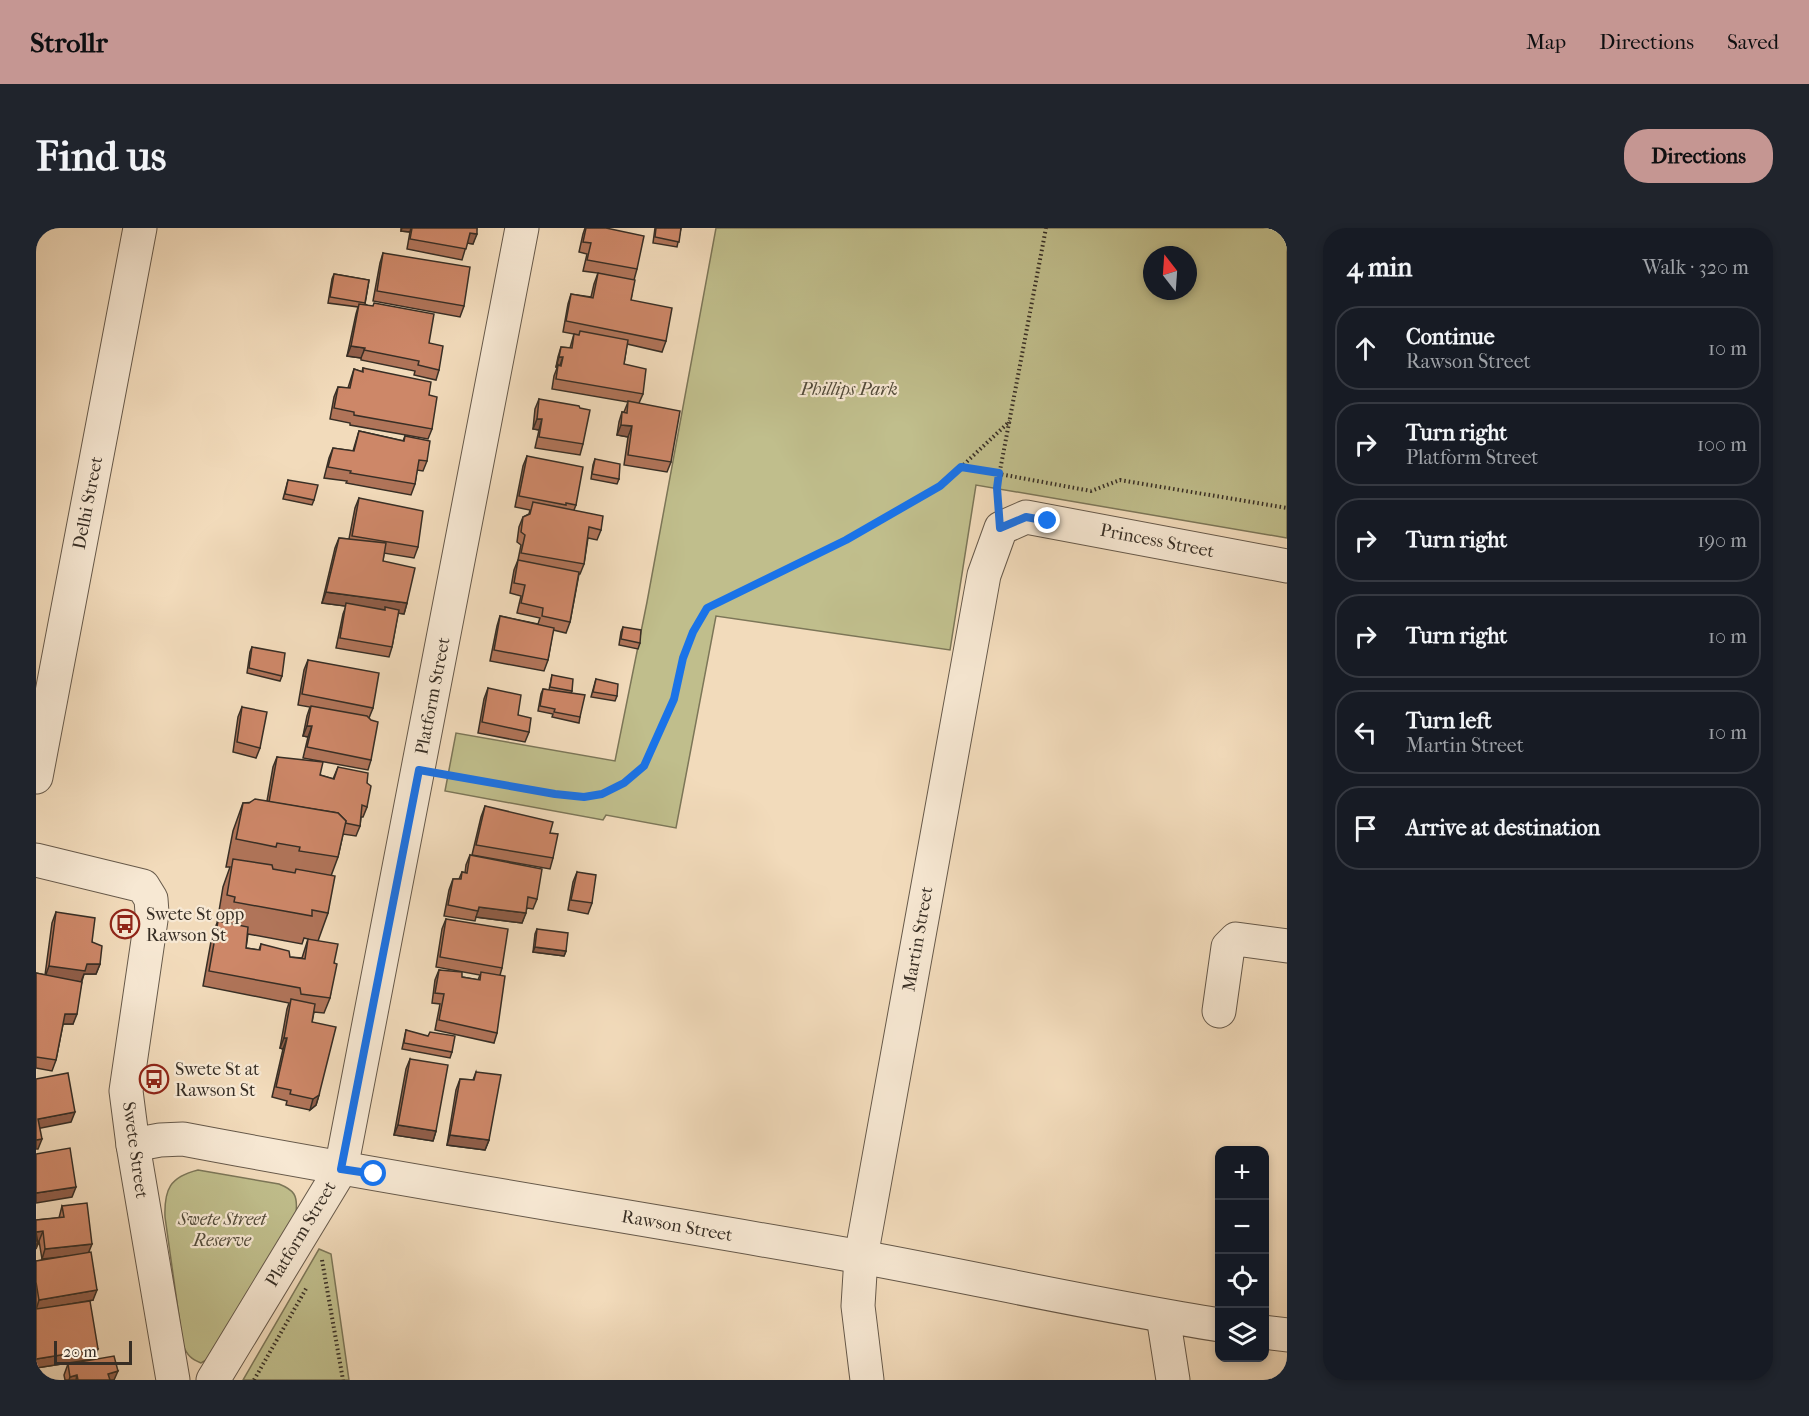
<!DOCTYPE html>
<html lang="en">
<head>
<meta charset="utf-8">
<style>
  :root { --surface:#171b24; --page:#20242c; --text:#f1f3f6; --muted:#9ea1a6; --line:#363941; --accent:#c59692 }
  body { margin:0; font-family:"IM FELL French Canon",serif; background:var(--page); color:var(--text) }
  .controls { position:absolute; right:18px; bottom:18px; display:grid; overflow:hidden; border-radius:12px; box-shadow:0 3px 9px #0003 }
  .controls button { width:54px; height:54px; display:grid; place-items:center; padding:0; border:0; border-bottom:2px solid var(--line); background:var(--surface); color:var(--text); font:30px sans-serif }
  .compass { position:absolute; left:1107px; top:18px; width:54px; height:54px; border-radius:50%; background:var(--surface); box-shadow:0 3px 9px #0003; rotate:343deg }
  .scale { position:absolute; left:18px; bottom:15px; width:78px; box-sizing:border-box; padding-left:6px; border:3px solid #372e25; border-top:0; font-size:16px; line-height:21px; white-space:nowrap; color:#372e25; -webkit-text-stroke:4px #f7e8d3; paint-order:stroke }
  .stop { position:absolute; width:18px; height:18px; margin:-14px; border:4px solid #1a73e8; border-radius:50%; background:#fff }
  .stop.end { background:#1a73e8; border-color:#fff; box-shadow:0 2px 6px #0008 }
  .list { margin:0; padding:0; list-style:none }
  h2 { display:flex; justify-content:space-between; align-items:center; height:78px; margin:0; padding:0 24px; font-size:26px }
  h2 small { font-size:20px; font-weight:400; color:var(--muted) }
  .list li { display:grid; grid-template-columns:39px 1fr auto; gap:18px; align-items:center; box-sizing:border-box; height:84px; margin:0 12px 12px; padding:0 12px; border:2px solid var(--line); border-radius:24px }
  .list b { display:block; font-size:22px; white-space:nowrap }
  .list p { margin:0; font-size:20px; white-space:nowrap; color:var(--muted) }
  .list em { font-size:20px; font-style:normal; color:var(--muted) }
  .icon { flex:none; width:33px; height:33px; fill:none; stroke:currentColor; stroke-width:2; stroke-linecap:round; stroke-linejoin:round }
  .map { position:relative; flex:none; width:1251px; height:1152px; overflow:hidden; border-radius:24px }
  header { display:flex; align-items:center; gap:36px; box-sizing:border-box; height:84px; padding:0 30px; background:var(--accent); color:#111 }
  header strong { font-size:28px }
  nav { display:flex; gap:33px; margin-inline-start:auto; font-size:21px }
  .intro { display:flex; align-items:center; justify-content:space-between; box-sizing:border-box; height:144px; padding:0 36px }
  h1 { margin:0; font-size:42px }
  .button { padding:15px 27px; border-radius:24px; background:var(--accent); color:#111; font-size:21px; font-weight:700 }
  main { display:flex; gap:36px; padding:0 36px }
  aside { flex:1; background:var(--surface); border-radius:24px; box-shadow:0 3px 9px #0003 }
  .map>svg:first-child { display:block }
</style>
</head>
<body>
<header>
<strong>Strollr</strong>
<nav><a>Map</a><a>Directions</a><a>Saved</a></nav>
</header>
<div class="intro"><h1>Find us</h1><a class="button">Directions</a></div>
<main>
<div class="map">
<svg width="1251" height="1152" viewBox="0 0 1251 1152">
  <rect width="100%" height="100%" fill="#f2dbbb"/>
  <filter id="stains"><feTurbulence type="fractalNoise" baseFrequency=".00333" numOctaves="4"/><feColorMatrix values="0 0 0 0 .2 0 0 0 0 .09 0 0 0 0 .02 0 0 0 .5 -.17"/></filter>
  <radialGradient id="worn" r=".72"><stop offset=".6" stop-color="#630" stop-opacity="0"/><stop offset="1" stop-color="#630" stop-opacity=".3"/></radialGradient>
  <g fill="#c0be8c" stroke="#7c7658" stroke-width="1.5" fill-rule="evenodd">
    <path d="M 680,0 L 1251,0 L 1251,310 L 940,257 L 914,422 L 680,388 L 640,600 L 570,587 L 567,592 L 409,563 L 420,505 L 579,533 L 611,374 ZM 1116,27 L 1152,27 L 1152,63 L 1116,63 Z"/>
    <path d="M 162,942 L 243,956 C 258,962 262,967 260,985 L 172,1131 L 165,1135 C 155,1131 151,1127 147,1117 L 129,989 C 128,961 134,949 162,942 Z"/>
    <path d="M 283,1021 L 295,1026 L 313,1152 L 207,1152 Z"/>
  </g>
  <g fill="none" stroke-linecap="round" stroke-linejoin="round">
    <g stroke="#66594a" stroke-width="35">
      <g id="minor">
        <path d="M 0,549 L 104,0"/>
        <path d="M 0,632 L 107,658 L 115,671 L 116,685 L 90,863 L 97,917 L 137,1152"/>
        <path d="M 1183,783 L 1192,719 L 1200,711 L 1251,718"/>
        <path d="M 97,917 L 124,912 L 147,911 C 373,954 599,989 825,1029 C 945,1051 1063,1078 1184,1097"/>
        <path d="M 1127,1088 L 1137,1152"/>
        <path d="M 1228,1104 L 1251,1107"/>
        <path d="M 177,1152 L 305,941 L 486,0"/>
        <path d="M 831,1152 L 822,1078 L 825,1029 L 948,347 L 965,300 L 990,289 L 1251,338"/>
      </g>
    </g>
    <g stroke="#372e25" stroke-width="4" stroke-dasharray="1.5 3" stroke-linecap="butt">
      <path d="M 926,239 L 1055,263 L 1084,252 L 1251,280"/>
      <path d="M 962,271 L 962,253 L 1010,0"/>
      <path d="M 410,547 L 519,566 L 548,569 L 566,566 L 588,555 L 608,538 L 638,471 L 647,430 L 657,404 L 671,380 L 810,312 L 905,258 L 974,193"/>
      <path d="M 286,1032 L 307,1152"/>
      <path d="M 218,1152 L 271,1059"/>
    </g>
    <use href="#minor" stroke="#f7e8d3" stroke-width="33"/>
  </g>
  <g fill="#b07459" stroke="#372e25" stroke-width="1.5" fill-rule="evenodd">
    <path d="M 365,0 L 441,0 L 437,16 L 431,15 L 426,32 L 371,21 L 374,4 L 365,3 Z"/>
    <path d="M 549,0 L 570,0 L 601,41 L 598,52 L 595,72 L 630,113 L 626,124 L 591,116 L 588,136 L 607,166 L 603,175 L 635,234 L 631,244 L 588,237 L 592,209 L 581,207 L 583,194 L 586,184 L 588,184 L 592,174 L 516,161 L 518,148 L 521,140 L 520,139 L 522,129 L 525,119 L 534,120 L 538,106 L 527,104 L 532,76 L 535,66 L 555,69 L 558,56 L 562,45 L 547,43 L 551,26 L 543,24 L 547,6 Z"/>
    <path d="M 619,0 L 645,0 L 641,19 L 617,15 Z"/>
    <path d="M 347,25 L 428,78 L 424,89 L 337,73 L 344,35 Z"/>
    <path d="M 298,46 L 333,52 L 329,76 L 393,115 L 403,142 L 400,152 L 378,147 L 379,143 L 325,132 L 325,130 L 311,128 L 320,86 L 322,79 L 292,75 L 296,51 Z"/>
    <path d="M 327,140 L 393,167 L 396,201 L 392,211 L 314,197 L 314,195 L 294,191 L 298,169 L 302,159 L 312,160 L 318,141 L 326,144 Z"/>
    <path d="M 503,171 L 547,216 L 544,227 L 499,220 L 503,202 L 497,201 L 499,181 Z"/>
    <path d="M 323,203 L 367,213 L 369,208 L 391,233 L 387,243 L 381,242 L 379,256 L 375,267 L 310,255 L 311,253 L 288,250 L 293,230 L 297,220 L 317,223 Z"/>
    <path d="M 491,228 L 540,277 L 538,282 L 565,302 L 561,312 L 552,310 L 548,336 L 544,346 L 543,346 L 534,394 L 530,405 L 517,402 L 512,432 L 508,443 L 454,433 L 461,398 L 464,388 L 502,396 L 504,390 L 481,385 L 485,368 L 474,365 L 478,342 L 482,332 L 485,317 L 481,314 L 483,299 L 487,289 L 493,286 L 494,282 L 479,279 L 487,238 Z"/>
    <path d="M 559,231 L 583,251 L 581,256 L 555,251 L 557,237 Z"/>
    <path d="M 252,252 L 278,272 L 276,277 L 247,271 Z"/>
    <path d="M 323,270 L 382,319 L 378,330 L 348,325 L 347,333 L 371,375 L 368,386 L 362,385 L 356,419 L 353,429 L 300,420 L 307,386 L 310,378 L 286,375 L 299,320 L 303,310 L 313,311 L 319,280 Z"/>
    <path d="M 587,399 L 604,415 L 602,421 L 583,417 L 585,404 Z"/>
    <path d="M 216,419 L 246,448 L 244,453 L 211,445 L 214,424 Z"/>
    <path d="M 272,432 L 337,480 L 333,490 L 335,532 L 332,542 L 267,530 L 272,509 L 267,508 L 271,488 L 274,479 L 262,477 L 268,442 Z"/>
    <path d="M 516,447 L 536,463 L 535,465 L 544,489 L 543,495 L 516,489 L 517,486 L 502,483 L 505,466 L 507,461 L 513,462 Z"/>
    <path d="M 560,451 L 581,468 L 579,473 L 555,469 Z"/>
    <path d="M 452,460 L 482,487 L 493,504 L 489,514 L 442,505 L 448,471 Z"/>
    <path d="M 206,479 L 224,520 L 220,530 L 197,524 L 202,489 Z"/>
    <path d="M 241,529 L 284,547 L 297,551 L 302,539 L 331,555 L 331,579 L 327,589 L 325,589 L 324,598 L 320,608 L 307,606 L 302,629 L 295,648 L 292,685 L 282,713 L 298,735 L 294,770 L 288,785 L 278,784 L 276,794 L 283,867 L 280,877 L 274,882 L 250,877 L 251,873 L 236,869 L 247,821 L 244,820 L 251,781 L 253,775 L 167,758 L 176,708 L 181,695 L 187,659 L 194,639 L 190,639 L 197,603 L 207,575 L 231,573 L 237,539 ZM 212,706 L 266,716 L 268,710 L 272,711 L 266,730 L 254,729 L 225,716 L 223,722 L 210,720 Z"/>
    <path d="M 449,578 L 514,605 L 517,630 L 514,641 L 436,627 L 445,589 Z"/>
    <path d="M 434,627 L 501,671 L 497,681 L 491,680 L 486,695 L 440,689 L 439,693 L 408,688 L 413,662 L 417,651 L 423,651 L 426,644 L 429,645 L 430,637 Z"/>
    <path d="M 541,644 L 556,675 L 552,686 L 532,682 L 537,654 Z"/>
    <path d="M 20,684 L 56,714 L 64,736 L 60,746 L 48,746 L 46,753 L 37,796 L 27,796 L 20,832 L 16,843 L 0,840 L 0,745 L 9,747 L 16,695 Z"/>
    <path d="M 410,691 L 466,740 L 464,747 L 461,805 L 458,815 L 399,802 L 404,776 L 396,775 L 399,752 L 403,742 L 426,749 L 442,752 L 444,747 L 400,739 L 406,701 Z"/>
    <path d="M 501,701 L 530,723 L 528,728 L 497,724 L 499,706 Z"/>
    <path d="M 370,802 L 416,824 L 414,830 L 366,821 Z"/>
    <path d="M 374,831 L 400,903 L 397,913 L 358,907 L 370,841 Z"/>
    <path d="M 440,844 L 453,912 L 449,922 L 411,917 L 420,862 L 424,851 L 437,852 Z"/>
    <path d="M 26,978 L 53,1024 L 57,1072 L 45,1074 L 58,1131 L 0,1140 L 0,1033 L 21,1030 L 6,1031 L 3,1013 L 2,1013 L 2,1016 L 0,1021 L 0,992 L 23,990 Z"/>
    <path d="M 32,1136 L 78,1152 L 29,1152 L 28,1147 Z"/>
  </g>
  <g fill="#905e49" stroke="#372e25" stroke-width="1.5">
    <path d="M 366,0 L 375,0 L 374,4 L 365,3 Z"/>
    <path d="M 434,5 L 441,6 L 437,16 L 430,15 Z"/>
    <path d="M 315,118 L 329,120 L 325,130 L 311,128 Z"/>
    <path d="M 523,129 L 527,129 L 523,140 L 522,137 L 521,140 L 520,139 Z"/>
    <path d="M 501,191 L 506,191 L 503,202 L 497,201 Z"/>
    <path d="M 585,197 L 596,198 L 592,209 L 581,207 Z"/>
    <path d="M 290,364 L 371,375 L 368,386 L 286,375 Z"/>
    <path d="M 271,498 L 276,498 L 272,509 L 267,508 Z"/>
    <path d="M 443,679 L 490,685 L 486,695 L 440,689 Z"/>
    <path d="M 499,719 L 530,723 L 528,728 L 497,724 Z"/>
    <path d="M 51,736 L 64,736 L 60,746 L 48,746 L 45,754 L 9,749 L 13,738 Z"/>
    <path d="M 29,786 L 41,786 L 37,796 L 25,796 Z"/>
    <path d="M 248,810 L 251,810 L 247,821 L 244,820 Z"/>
    <path d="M 283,867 L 280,877 L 274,882 L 277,871 Z"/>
    <path d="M 39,884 L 35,894 L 0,901 L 2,891 Z"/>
    <path d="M 362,897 L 400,903 L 397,913 L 358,907 Z"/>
    <path d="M 414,907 L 453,912 L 449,922 L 411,917 Z"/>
    <path d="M 6,911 L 2,921 L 0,921 L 0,912 Z"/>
    <path d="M 40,959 L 36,969 L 0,975 L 0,965 Z"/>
    <path d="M 7,1003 L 3,1013 L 0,1014 L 0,1004 Z"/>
    <path d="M 56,1016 L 52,1026 L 6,1031 L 9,1021 Z"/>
    <path d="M 61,1062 L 57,1072 L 0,1082 L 3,1072 Z"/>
    <path d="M 62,1121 L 58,1131 L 0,1140 L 0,1131 Z"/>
    <path d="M 82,1143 L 78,1152 L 69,1152 L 72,1146 Z"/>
    <path d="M 41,1147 L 40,1152 L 33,1152 L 34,1149 Z"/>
  </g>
  <g fill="#cd8768" stroke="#372e25" stroke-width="1.5">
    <path d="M 376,0 L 441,0 L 441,6 L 434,5 L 430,21 L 374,11 Z"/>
    <path d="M 550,0 L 570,0 L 608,8 L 601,41 L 551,32 L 555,15 L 547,14 Z"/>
    <path d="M 620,0 L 645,0 L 643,14 L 619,9 Z"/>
    <path d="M 347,25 L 434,39 L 428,78 L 341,63 Z"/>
    <path d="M 562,45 L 599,52 L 595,72 L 636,80 L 630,113 L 530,93 L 535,66 L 557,70 Z"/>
    <path d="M 298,46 L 333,52 L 329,75 L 294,69 Z"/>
    <path d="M 338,75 L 398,86 L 393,115 L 407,118 L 403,142 L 382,137 L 383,133 L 328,122 L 329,120 L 315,118 L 323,76 L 337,78 Z"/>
    <path d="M 544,103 L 592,112 L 588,136 L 610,141 L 607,166 L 520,151 L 522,137 L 525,138 L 527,129 L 523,129 L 525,119 L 536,120 L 538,106 L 543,107 Z"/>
    <path d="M 327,140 L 395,154 L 393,167 L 401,169 L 396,201 L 318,187 L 318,184 L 298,180 L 302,159 L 314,160 L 318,141 L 327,144 Z"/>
    <path d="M 503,171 L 543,178 L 544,180 L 554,182 L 547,216 L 503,209 L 506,191 L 501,191 Z"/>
    <path d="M 592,173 L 644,183 L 635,234 L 592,227 L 596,198 L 585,197 L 586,184 L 591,185 Z"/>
    <path d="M 323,203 L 368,213 L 369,208 L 394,213 L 391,233 L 383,232 L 379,256 L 314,245 L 315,243 L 292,239 L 297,220 L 318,223 Z"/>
    <path d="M 491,228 L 547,239 L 540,277 L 530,275 L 530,277 L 483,268 Z"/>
    <path d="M 559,231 L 584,236 L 583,251 L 556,246 Z"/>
    <path d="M 252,252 L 282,257 L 278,272 L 249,266 Z"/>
    <path d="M 323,270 L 387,283 L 382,319 L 316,308 Z"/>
    <path d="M 497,274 L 567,288 L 565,302 L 553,299 L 548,336 L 485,325 L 489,307 L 485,304 L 487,289 L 494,286 Z"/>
    <path d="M 303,310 L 350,315 L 347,333 L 379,340 L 371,375 L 290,364 Z"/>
    <path d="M 482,332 L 543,344 L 534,394 L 506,388 L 507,380 L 485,375 L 489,357 L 478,355 Z"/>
    <path d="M 310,375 L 349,382 L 349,379 L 363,382 L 356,419 L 304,410 Z"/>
    <path d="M 464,388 L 518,400 L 512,432 L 458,422 Z"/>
    <path d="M 587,399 L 605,402 L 604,415 L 585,411 Z"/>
    <path d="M 216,419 L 249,425 L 246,448 L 213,440 Z"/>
    <path d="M 272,432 L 343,445 L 337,480 L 266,466 Z"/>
    <path d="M 516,447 L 537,451 L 536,463 L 514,459 Z"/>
    <path d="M 560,451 L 582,456 L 581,468 L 557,464 Z"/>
    <path d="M 452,460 L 485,467 L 482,487 L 495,490 L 493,504 L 446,494 Z"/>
    <path d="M 507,461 L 549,467 L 544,489 L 518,484 L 519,481 L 504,478 Z"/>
    <path d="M 275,478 L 331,488 L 335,492 L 342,494 L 335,532 L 271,519 L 276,498 L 271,498 Z"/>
    <path d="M 206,479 L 231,484 L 224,520 L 201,514 Z"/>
    <path d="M 241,529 L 287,534 L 284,547 L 298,551 L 302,539 L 332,545 L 331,555 L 335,558 L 331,579 L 326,577 L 324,598 L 309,595 L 310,593 L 302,585 L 233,574 Z"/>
    <path d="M 219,571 L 302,585 L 310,593 L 302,629 L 263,623 L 264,619 L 241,615 L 240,619 L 200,611 L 207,575 L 213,575 Z"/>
    <path d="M 449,578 L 517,594 L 514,605 L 522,606 L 517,630 L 440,617 Z"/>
    <path d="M 434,627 L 506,641 L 501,671 L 492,669 L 490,685 L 443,679 L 442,683 L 412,677 L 417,651 L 425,651 L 426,644 L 431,645 Z"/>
    <path d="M 197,631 L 236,637 L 237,641 L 259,645 L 260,641 L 299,648 L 292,685 L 276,682 L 276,688 L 198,674 L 199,669 L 191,667 Z"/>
    <path d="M 541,644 L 560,647 L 556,675 L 535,672 Z"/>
    <path d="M 20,684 L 59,690 L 56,714 L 66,718 L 64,736 L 51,736 L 49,743 L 13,738 Z"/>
    <path d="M 410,691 L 472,701 L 466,740 L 404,729 Z"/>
    <path d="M 182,693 L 212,699 L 210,720 L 224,722 L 225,716 L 253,723 L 254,729 L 269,731 L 272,711 L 302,716 L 298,735 L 301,736 L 294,770 L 265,766 L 264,760 L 173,743 Z"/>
    <path d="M 501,701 L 532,705 L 530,723 L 499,719 Z"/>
    <path d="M 403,742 L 426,744 L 426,749 L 444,752 L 445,744 L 469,748 L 461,805 L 403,792 L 408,766 L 399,765 Z"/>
    <path d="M 0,745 L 46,754 L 41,786 L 29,786 L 20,832 L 0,829 Z"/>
    <path d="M 255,771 L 279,776 L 276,794 L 300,799 L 283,867 L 277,871 L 254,866 L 255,862 L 240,859 L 251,810 L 248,810 Z"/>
    <path d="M 370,802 L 392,808 L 394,804 L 419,808 L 416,824 L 368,815 Z"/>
    <path d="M 374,831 L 412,837 L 400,903 L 362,897 Z"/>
    <path d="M 440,844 L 465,847 L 453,912 L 414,907 L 424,851 L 438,852 Z"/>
    <path d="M 32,845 L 39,884 L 2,891 L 6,911 L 0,912 L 0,851 Z"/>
    <path d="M 34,920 L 40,959 L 0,965 L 0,926 Z"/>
    <path d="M 51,975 L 56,1016 L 9,1021 L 7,1003 L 0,1004 L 2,1016 L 0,1016 L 0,992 L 28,989 L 26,978 Z"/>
    <path d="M 55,1024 L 61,1062 L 3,1072 L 0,1054 L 0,1033 Z"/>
    <path d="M 54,1073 L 62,1121 L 0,1131 L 0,1081 Z"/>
    <path d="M 78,1128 L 82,1143 L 72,1146 L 74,1152 L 42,1152 L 41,1147 L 34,1149 L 32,1136 Z"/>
  </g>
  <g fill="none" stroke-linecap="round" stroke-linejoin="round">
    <path stroke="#1a73e8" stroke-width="8" d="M 338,946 L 305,941 L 383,542 L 519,566 L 548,569 L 566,566 L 588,555 L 608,538 L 638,471 L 647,430 L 657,404 L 671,380 L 810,312 L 904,258 L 925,239 L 963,245 L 961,260 L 964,300 L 990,289 L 1012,293"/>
  </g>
  <defs>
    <g id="bus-ring" transform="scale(1.5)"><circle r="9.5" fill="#f7e8d3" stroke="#8f2418" stroke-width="1.5"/><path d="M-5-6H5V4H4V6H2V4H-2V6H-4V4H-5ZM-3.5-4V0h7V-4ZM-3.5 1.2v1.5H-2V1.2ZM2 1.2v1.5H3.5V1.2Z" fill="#8f2418"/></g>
  </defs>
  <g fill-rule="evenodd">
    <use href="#bus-ring" x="89" y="696"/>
    <use href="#bus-ring" x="118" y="851"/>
  </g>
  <g text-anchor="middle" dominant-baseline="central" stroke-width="4.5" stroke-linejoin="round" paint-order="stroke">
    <g font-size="18" font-style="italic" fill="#524b3a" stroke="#f7e8d3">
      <text x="813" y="161">Phillips Park</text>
      <text x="186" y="991">Swete Street<tspan x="186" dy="21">Reserve</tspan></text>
    </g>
    <g font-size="18" fill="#372e25" stroke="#f7e8d3">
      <text transform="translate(52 275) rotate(-79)">Delhi Street</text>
      <text transform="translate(1121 313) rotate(11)">Princess Street</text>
      <text transform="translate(397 468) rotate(-79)">Platform Street</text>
      <text transform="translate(882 711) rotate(-80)">Martin Street</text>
      <text transform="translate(99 922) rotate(82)">Swete Street</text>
      <text transform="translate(641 998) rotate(10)">Rawson Street</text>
      <text transform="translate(265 1006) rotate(-59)">Platform Street</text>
    </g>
    <g font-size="18" fill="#372e25" stroke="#f7e8d3" text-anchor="start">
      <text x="110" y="686">Swete St opp<tspan x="110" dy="21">Rawson St</tspan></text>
      <text x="139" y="841">Swete St at<tspan x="139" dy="21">Rawson St</tspan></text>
    </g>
  </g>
  <rect width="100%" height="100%" filter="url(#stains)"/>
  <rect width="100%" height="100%" fill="url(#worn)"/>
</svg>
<div class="controls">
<button>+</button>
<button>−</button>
<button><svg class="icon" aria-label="locate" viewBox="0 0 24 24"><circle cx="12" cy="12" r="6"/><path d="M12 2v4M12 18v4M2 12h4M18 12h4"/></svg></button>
<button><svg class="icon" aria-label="layers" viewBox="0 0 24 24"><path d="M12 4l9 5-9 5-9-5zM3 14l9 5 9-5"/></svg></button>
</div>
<svg class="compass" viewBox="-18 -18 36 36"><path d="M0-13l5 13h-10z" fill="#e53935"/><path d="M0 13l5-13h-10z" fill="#9ea1a6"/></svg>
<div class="scale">20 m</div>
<div class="stop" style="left:338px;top:946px"></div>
<div class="stop end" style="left:1012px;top:293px"></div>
</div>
<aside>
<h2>4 min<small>Walk · 320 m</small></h2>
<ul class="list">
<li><svg class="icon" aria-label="ahead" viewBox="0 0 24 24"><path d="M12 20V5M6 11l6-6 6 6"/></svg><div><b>Continue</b><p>Rawson Street</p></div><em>10 m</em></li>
<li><svg class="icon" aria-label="right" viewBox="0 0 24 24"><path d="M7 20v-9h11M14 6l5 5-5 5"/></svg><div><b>Turn right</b><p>Platform Street</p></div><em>100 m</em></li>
<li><svg class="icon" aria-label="right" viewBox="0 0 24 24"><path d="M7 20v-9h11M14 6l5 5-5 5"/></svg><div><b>Turn right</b></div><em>190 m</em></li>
<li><svg class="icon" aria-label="right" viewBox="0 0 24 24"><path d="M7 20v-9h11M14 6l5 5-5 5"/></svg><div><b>Turn right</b></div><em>10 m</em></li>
<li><svg class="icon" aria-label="left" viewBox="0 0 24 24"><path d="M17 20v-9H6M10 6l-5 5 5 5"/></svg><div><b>Turn left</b><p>Martin Street</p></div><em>10 m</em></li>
<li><svg class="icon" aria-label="arrive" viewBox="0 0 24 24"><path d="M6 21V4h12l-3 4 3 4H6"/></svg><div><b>Arrive at destination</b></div></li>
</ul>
</aside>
</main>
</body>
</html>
